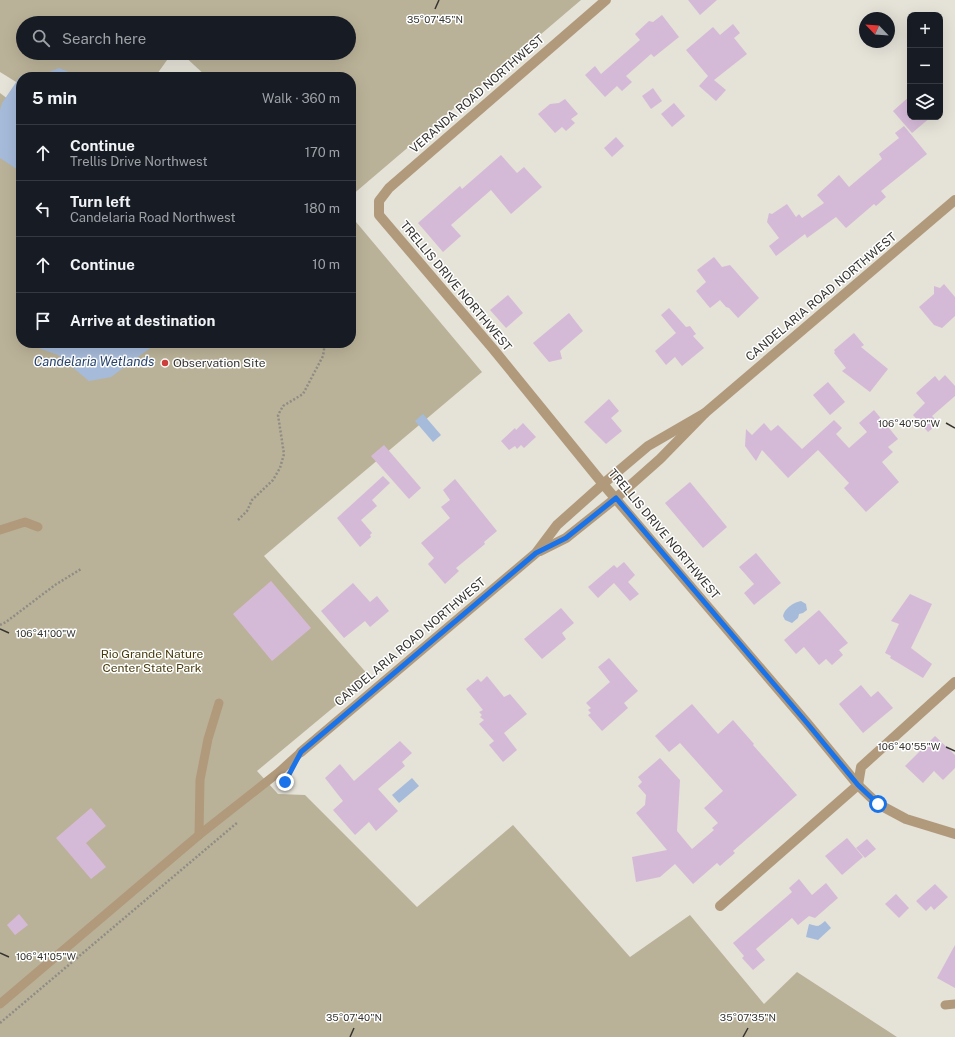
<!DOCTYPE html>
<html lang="en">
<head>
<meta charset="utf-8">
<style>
  :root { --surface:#171b24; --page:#242831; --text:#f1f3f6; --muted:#9ea1a6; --line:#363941 }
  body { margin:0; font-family:"Public Sans",sans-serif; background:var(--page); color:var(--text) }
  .controls { position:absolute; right:12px; top:12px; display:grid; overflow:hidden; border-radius:8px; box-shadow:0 4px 16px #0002 }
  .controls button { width:36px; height:36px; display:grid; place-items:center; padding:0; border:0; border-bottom:1px solid var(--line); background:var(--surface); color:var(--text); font:20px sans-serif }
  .compass { position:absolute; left:859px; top:12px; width:36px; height:36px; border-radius:50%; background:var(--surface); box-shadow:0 4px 16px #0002; rotate:295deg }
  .stop { position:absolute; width:12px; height:12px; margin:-9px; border:3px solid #1a73e8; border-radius:50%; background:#fff }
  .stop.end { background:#1a73e8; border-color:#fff; box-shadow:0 1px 4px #0008 }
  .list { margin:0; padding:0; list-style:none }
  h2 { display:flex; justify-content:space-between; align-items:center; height:52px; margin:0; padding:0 16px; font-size:17px }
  h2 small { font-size:13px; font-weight:400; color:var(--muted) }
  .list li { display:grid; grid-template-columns:26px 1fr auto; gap:12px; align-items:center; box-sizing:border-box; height:56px; padding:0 16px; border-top:1px solid var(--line) }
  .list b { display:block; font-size:15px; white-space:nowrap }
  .list p { margin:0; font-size:13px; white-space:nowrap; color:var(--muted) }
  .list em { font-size:13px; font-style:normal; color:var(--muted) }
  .icon { flex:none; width:22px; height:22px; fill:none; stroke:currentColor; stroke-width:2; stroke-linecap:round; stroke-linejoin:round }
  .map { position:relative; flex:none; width:955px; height:1037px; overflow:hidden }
  .search { position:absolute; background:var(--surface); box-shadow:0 4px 16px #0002; left:16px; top:16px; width:340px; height:44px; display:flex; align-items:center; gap:10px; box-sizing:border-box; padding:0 14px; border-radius:22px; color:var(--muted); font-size:15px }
  .panel { position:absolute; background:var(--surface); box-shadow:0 4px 16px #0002; left:16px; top:72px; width:340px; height:276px; border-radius:16px }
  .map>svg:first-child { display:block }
</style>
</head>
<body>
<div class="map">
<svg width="955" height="1037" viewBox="0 0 955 1037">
  <rect width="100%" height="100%" fill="#e5e2d8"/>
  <g fill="#bab298">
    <path d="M 0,0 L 581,0 L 351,196 L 351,77 L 207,77 L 181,53 L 349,53 L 349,23 L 23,23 L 23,53 L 172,53 L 155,77 L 21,77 L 21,85 L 0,72 Z"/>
    <path d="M 0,93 L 21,109 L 21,343 L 351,343 L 351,216 L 482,372 L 264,556 L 370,677 L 257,771 L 278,794 L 305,795 L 417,907 L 513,825 L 630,957 L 690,915 L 764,1004 L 797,972 L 897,1037 L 0,1037 Z"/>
  </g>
  <g fill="#a6bbda">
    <path d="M 59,68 L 81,77 L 44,77 L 44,74 Z"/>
    <path d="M 21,75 L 17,118 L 21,133 L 21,172 L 0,158 L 0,110 L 2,103 Z"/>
    <path d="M 33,343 L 157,343 L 111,377 L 89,381 L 58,355 L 36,347 Z"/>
    <path d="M 423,414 L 441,435 L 433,442 L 415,421 Z"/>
    <path d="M 801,601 L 806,604 L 807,610 L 803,613 L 799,614 L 798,618 L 792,623 L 785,620 L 783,616 C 784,609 794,602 801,601 Z"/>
    <path d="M 412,778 L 419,786 L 399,803 L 392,795 Z"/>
    <path d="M 825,921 L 831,928 L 818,940 L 806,937 L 809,924 C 818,926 817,928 825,921 Z"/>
  </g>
  <g fill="#d5bad7">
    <path d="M 688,0 L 717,0 L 700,15 Z"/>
    <path d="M 662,15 L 679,37 L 654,57 L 651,54 L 626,76 L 632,82 L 622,91 L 617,86 L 605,97 L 585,75 L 595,66 L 601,74 L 640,40 L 635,34 L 649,21 L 653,22 Z"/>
    <path d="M 733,24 L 740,33 L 734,38 L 747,54 L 714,80 L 726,90 L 716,101 L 699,86 L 708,76 L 686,50 L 713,27 L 720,35 Z"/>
    <path d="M 653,88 L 662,101 L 651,109 L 642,96 Z"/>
    <path d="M 910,96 L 910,117 L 931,117 L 912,133 L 893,111 Z"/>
    <path d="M 565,99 L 578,114 L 571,119 L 575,123 L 566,131 L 562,127 L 555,133 L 538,114 L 550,104 L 559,103 Z"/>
    <path d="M 674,103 L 685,116 L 672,127 L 661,114 Z"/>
    <path d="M 904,126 L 927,154 L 881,191 L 886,197 L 876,206 L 874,204 L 846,228 L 836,217 L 807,238 L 805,234 L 776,256 L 769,246 L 779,238 L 767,222 L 769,213 L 772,214 L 787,204 L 796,217 L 799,214 L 802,218 L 824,203 L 817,195 L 839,175 L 849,187 L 882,159 L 879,154 L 899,138 L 895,133 Z"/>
    <path d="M 616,137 L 624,146 L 612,157 L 604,148 Z"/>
    <path d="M 501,155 L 517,173 L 524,167 L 542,187 L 511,214 L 491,190 L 451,225 L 461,236 L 443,252 L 418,223 L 460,186 L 462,189 Z"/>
    <path d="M 714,257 L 722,267 L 730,265 L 759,298 L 738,318 L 729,308 L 726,307 L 720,300 L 710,308 L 696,291 L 706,282 L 697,270 Z"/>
    <path d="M 944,284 L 955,297 L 955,316 L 942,328 L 934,325 L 919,307 L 934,294 L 934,286 L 940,288 Z"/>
    <path d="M 508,295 L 523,313 L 506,328 L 490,310 Z"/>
    <path d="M 669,308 L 686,327 L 690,326 L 696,334 L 693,336 L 704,348 L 682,366 L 675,357 L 666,365 L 655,351 L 676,333 L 661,315 Z"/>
    <path d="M 569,313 L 583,331 L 560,351 L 562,359 L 549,362 L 533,343 Z"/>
    <path d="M 854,333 L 864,345 L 861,347 L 888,369 L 870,392 L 842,371 L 846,368 L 834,353 L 835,352 L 834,350 Z"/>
    <path d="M 945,375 L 955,386 L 955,396 L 932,416 L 939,423 L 928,432 L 913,415 L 925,403 L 916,393 L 935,376 L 939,381 Z"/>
    <path d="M 828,382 L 845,402 L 830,415 L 813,395 Z"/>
    <path d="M 609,399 L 619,411 L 611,418 L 622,431 L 606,444 L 584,422 Z"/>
    <path d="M 874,410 L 898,439 L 888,447 L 893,452 L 882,462 L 899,482 L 866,512 L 844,488 L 849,483 L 818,450 L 788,478 L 762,450 L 756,461 L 745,446 L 746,429 L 752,435 L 764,423 L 771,431 L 778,425 L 802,449 L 834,420 L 842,428 L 836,434 L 849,448 L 867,432 L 859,423 Z"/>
    <path d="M 523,423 L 536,437 L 524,448 L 521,445 L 517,449 L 515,446 L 509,450 L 501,441 L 515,428 L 516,430 Z"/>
    <path d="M 384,445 L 421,488 L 409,499 L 371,456 Z"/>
    <path d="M 383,476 L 390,483 L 372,500 L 377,506 L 361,520 L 372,533 L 370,535 L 371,537 L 360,547 L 337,518 Z"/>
    <path d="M 455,479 L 497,531 L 484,542 L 485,544 L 456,568 L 459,571 L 445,584 L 428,564 L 434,558 L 421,543 L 450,518 L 441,507 L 450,500 L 443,490 Z"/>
    <path d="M 690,482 L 727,527 L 703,548 L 665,503 Z"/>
    <path d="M 756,553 L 781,583 L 754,605 L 744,593 L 754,584 L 739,567 Z"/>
    <path d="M 624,562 L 635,575 L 628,582 L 639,594 L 630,601 L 614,583 L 598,598 L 588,587 L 614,565 L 617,568 Z"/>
    <path d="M 271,581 L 311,628 L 272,661 L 233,614 Z"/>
    <path d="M 353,583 L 370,602 L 377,596 L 389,611 L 370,627 L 365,621 L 344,638 L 321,611 Z"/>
    <path d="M 910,594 L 932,604 L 911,648 L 932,664 L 923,678 L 900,664 L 890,658 L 891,656 L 885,653 L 899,624 L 891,621 Z"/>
    <path d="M 561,608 L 574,623 L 562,633 L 566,639 L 542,659 L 524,639 Z"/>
    <path d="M 819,610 L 848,643 L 839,650 L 843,655 L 832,665 L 826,659 L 819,665 L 804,647 L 796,654 L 784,640 Z"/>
    <path d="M 609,658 L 638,691 L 624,703 L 628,708 L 602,731 L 588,715 L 591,713 L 588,710 L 591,708 L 586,703 L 610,682 L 598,667 Z"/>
    <path d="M 487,676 L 504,697 L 510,694 L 527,714 L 504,733 L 517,750 L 503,762 L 489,745 L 494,741 L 479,724 L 484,720 L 480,717 L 482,715 L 479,712 L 483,710 L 466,689 L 478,679 L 481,682 Z"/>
    <path d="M 861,685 L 871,697 L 878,691 L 893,708 L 863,733 L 839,704 Z"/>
    <path d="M 692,704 L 718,734 L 733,720 L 754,744 L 753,745 L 797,795 L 733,851 L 735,853 L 720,866 L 717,863 L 693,884 L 675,864 L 660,877 L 636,882 L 632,857 L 667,850 L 636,813 L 645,805 L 646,795 L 638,786 L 642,782 L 638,777 L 660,758 L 680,780 L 677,831 L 692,849 L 714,830 L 712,828 L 718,823 L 704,808 L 723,791 L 680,743 L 669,752 L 655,736 Z"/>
    <path d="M 935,736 L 955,755 L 955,768 L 943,780 L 934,771 L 923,783 L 905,766 Z"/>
    <path d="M 400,741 L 412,753 L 402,762 L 405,766 L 378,789 L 398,811 L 376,831 L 369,822 L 355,835 L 333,810 L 343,801 L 325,778 L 340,764 L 354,781 Z"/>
    <path d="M 91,808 L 106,826 L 86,843 L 106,867 L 91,879 L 56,838 Z"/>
    <path d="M 847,838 L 863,857 L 842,875 L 825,856 Z"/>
    <path d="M 867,839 L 876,849 L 865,858 L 856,848 Z"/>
    <path d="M 799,879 L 812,895 L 826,883 L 838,898 L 815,918 L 809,916 L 798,925 L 792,918 L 756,949 L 765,960 L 753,970 L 742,958 L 744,956 L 733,943 L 792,892 L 789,888 Z"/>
    <path d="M 935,884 L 948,897 L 934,910 L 931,906 L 926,911 L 916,901 Z"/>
    <path d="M 896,894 L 909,908 L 899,918 L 885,904 Z"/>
    <path d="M 19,914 L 28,925 L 15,935 L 7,925 Z"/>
    <path d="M 955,945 L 955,988 L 937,978 Z"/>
  </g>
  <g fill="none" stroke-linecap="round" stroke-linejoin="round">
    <g stroke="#8e8c85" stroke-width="2.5" stroke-dasharray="2 2" stroke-linecap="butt">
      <path d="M 238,520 L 247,511 L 252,500 L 273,480 L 280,468 L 284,454 L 278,415 L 283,406 L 303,394 L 323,356 L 325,343"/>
      <path d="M 0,625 L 6,622 L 55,585 L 81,569"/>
      <path d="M 0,1023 L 238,822"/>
    </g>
    <g stroke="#b19a7c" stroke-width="9">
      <path d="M 0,530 L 25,522 L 38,527"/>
      <path d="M 199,835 L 200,780 L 208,739 L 219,703"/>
      <path d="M 0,1004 L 199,835 L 279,772 L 301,752"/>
      <path d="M 945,1005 L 955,1004"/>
    </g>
    <g stroke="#b19a7c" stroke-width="10">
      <path d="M 540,551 L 566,538 L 616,498"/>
      <path d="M 301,752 L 536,553 L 557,525 L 603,484 L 494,350 L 379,215 L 379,201 L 389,188 L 606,0"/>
      <path d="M 720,906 L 858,785 L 861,767 L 955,682"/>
    </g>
    <g stroke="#b19a7c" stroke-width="10">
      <path d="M 705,413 L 648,446 L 603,484 L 807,723 L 858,785 L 878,804 L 906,819 L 955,834"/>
      <path d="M 616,498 L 660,459 L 705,413 L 955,200"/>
    </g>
  </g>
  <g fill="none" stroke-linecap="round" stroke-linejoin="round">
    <path stroke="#1a73e8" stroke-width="5" d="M 285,782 L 301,752 L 536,553 L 566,538 L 616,498 L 807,723 L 858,785 L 878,804"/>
  </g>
  <path fill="none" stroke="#353430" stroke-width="1.5" d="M 435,9 L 439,0M 946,423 L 955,428M 0,629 L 9,633M 946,747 L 955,751M 0,953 L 9,957M 350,1037 L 354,1028M 743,1037 L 748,1028"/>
  <circle fill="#ce403c" stroke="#fff" stroke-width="1.5" cx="165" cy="363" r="4"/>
  <g text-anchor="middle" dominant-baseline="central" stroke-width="3" stroke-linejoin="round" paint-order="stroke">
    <g font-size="12" fill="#353430" stroke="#fff">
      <text transform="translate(477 94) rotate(-41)">VERANDA ROAD NORTHWEST</text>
      <text transform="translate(456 286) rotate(50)">TRELLIS DRIVE NORTHWEST</text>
      <text transform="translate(821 297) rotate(-40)">CANDELARIA ROAD NORTHWEST</text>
      <text transform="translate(664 534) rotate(50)">TRELLIS DRIVE NORTHWEST</text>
      <text transform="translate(410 642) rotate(-40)">CANDELARIA ROAD NORTHWEST</text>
    </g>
    <g font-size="12" fill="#353430" stroke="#fff" text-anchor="start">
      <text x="173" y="363">Observation Site</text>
    </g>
    <g font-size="12" fill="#473b0e" stroke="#fff">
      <text x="152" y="654">Rio Grande Nature<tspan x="152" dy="14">Center State Park</tspan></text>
    </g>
    <g font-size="13" font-style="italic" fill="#28456f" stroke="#fff">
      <text x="94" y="361">Candelaria Wetlands</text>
    </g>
  </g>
  <g font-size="10" text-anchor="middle" fill="#353430" stroke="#fff" stroke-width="3" stroke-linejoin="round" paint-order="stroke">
    <text x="435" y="23">35°07'45"N</text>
    <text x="909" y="427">106°40'50"W</text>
    <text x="46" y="637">106°41'00"W</text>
    <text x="909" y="750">106°40'55"W</text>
    <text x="46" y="960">106°41'05"W</text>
    <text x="354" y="1021">35°07'40"N</text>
    <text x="748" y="1021">35°07'35"N</text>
  </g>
</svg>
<div class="controls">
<button>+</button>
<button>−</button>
<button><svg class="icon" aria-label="layers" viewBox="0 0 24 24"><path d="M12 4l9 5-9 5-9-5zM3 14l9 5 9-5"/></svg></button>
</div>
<svg class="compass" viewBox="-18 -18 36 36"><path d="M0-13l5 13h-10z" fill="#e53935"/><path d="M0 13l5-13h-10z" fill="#9ea1a6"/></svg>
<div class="stop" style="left:878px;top:804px"></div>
<div class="stop end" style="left:285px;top:782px"></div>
<div class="search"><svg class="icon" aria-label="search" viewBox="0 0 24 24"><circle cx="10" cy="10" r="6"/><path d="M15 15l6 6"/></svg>Search here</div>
<section class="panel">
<h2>5 min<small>Walk · 360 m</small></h2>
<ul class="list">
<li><svg class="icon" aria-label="ahead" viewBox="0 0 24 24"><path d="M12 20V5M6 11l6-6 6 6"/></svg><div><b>Continue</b><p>Trellis Drive Northwest</p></div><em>170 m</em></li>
<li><svg class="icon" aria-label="left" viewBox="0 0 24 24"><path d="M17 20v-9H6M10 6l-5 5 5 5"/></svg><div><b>Turn left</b><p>Candelaria Road Northwest</p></div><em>180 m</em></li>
<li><svg class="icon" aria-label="ahead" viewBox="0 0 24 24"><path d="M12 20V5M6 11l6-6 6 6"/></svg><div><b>Continue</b></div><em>10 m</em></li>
<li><svg class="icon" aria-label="arrive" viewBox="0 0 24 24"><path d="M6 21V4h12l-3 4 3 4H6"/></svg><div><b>Arrive at destination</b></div></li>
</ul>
</section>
</div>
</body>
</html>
